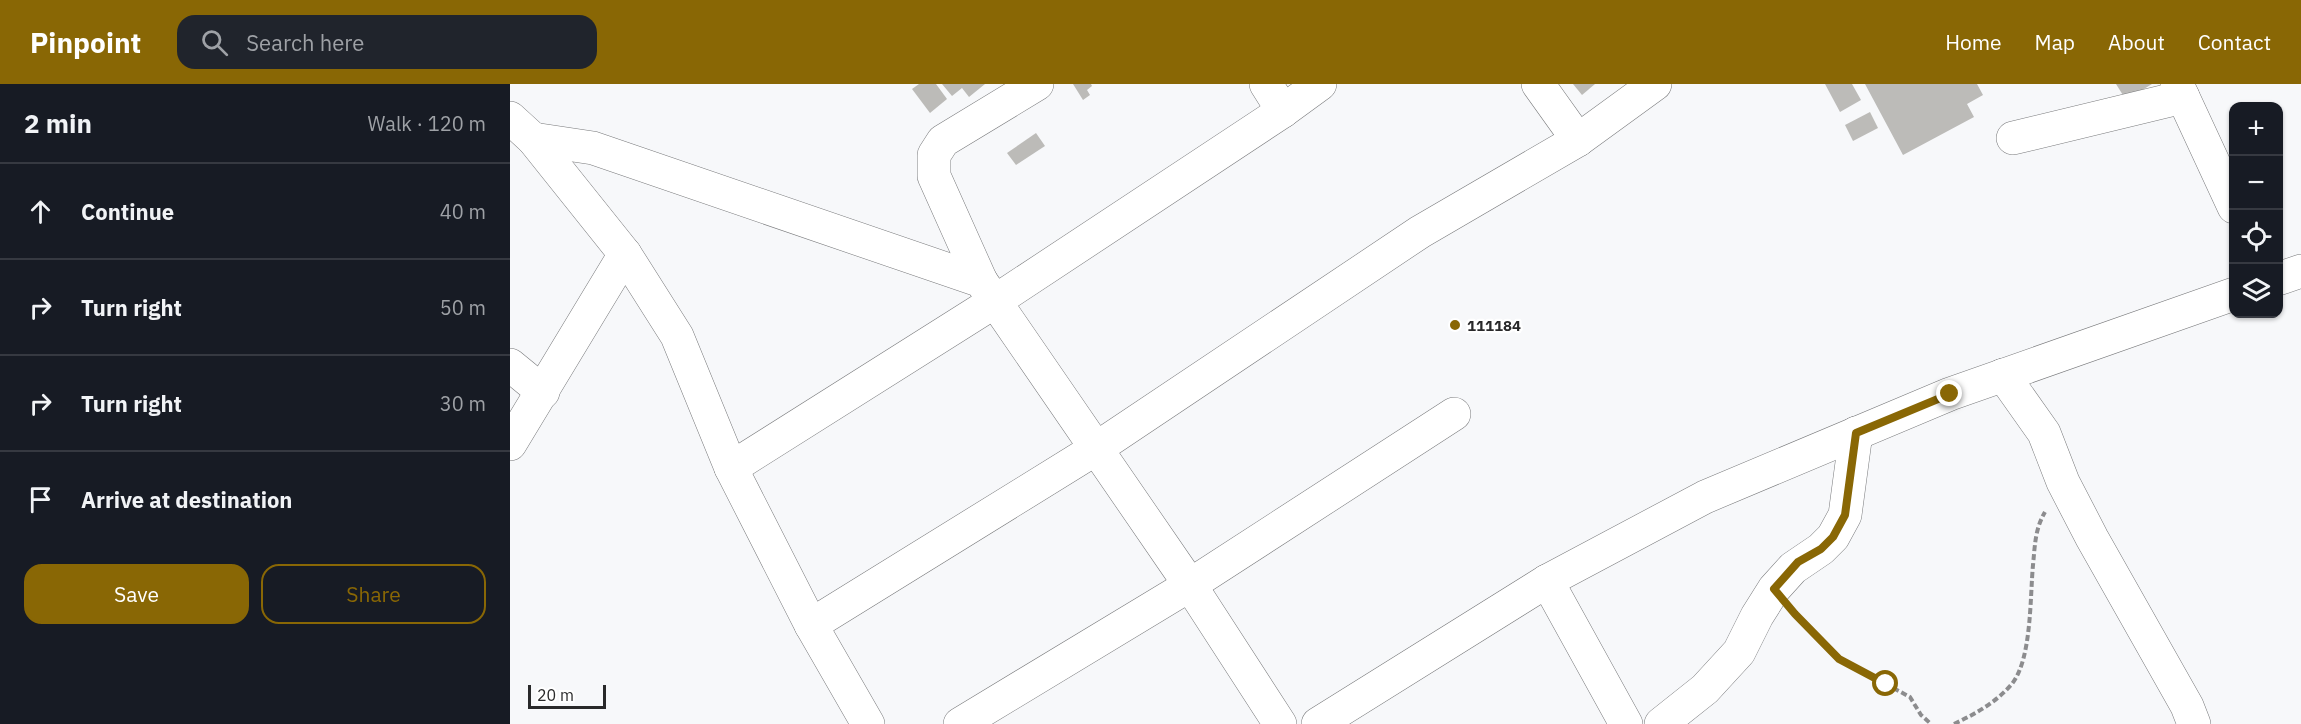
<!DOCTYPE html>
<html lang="en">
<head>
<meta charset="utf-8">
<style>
  :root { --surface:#171b24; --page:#20242c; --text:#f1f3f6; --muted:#9ea1a6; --line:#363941; --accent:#896705 }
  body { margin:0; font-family:"IBM Plex Sans",sans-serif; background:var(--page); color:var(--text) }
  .controls { position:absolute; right:18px; top:18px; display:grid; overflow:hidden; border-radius:12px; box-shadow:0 2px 4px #0004 }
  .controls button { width:54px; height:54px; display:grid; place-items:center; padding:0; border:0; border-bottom:2px solid var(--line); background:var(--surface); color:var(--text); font:30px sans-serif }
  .scale { position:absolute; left:18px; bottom:15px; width:78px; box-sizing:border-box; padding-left:6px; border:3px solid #29292a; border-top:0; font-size:16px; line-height:21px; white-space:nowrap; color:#29292a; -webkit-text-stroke:4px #fff; paint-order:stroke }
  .stop { position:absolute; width:18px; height:18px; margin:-14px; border:4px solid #896705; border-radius:50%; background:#fff }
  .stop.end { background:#896705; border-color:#fff; box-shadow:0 2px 6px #0008 }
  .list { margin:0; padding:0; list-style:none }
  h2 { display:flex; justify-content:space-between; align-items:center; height:78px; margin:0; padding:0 24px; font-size:26px }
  h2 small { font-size:20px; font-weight:400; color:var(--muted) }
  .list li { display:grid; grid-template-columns:39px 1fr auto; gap:18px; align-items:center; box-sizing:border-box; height:96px; padding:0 24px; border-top:2px solid var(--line) }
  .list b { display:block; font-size:22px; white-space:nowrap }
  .list em { font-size:20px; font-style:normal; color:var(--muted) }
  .actions { display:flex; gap:12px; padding:18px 24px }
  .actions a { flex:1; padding:14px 0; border:2px solid var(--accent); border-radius:18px; text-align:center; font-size:21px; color:var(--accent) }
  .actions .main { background:var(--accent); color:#fff }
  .icon { flex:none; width:33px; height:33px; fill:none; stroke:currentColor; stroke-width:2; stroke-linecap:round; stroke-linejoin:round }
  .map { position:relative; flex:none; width:1791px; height:640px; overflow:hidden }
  header { display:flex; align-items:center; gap:36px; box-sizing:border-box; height:84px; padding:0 30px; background:var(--accent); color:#fff }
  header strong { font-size:28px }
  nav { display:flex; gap:33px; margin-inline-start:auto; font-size:21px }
  .search { width:420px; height:54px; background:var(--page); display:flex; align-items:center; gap:15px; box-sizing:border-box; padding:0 21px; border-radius:18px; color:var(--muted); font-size:22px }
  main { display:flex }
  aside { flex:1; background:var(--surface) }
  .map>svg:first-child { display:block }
</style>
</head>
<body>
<header>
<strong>Pinpoint</strong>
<div class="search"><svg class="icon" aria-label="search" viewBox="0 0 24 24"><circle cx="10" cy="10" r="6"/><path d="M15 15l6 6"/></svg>Search here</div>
<nav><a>Home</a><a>Map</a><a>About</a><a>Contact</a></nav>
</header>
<main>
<aside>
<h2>2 min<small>Walk · 120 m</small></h2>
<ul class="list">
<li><svg class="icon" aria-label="ahead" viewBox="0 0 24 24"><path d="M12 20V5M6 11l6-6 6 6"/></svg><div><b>Continue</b></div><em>40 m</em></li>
<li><svg class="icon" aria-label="right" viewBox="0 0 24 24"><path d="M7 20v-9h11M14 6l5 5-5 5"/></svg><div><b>Turn right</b></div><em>50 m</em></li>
<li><svg class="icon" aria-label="right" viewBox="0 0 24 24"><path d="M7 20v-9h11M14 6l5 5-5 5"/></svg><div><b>Turn right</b></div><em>30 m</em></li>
<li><svg class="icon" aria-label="arrive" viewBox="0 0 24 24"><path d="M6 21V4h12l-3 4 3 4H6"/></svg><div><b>Arrive at destination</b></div></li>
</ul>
<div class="actions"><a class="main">Save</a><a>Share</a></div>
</aside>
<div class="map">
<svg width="1791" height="640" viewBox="0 0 1791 640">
  <rect width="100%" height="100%" fill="#f7f8fa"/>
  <g fill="#bcbbb8">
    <path d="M 409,0 L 426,0 L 437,15 L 420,29 L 402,5 Z"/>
    <path d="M 432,0 L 475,0 L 459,13 L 452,4 L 442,12 Z"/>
    <path d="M 563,0 L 581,0 L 582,2 L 577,6 L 580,11 L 573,16 Z"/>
    <path d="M 1063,0 L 1085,0 L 1072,11 Z"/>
    <path d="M 1315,0 L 1342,0 L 1351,16 L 1330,28 Z"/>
    <path d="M 1355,0 L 1467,0 L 1473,11 L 1457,20 L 1464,33 L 1393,71 Z"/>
    <path d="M 1606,0 L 1642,0 L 1616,16 Z"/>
    <path d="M 1360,28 L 1368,44 L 1343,57 L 1335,41 Z"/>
    <path d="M 526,49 L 535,62 L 506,81 L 497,69 Z"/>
  </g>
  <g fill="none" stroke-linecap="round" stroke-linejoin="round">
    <g stroke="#797a7c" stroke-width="34">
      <g id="minor">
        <path d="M 756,0 L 773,27"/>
        <path d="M 1028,0 L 1068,56"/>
        <path d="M 1667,0 L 1724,123"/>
        <path d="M 0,34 L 23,55 L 115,170 L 167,252 L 221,384 L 301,541 L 358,640"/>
        <path d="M 1503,54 L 1673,13"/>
        <path d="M 23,55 L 83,64 L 471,197 L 680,501 L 770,640"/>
        <path d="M 1768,195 L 1791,187"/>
        <path d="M 471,197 L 424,92 L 424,71 L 433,57 L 527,0"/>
        <path d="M 0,281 L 33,308"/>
        <path d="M 1493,291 L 1534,349 L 1553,398 L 1582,454 L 1677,622 L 1684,640"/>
        <path d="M 0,360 L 115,170"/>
        <path d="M 221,384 L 484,218 L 773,27 L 810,0"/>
        <path d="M 1037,497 L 1116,640"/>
        <path d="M 301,541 L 587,364 L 910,148 L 1068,56 L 1145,0"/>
        <path d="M 450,640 L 680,501 L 944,330"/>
        <path d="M 808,640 L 1037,497 L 1195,413 L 1440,310 L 1724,210"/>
        <path d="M 1151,640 L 1195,605 L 1229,568 L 1247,532 L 1264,505 L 1283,484 L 1311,465 L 1323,453 L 1335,431 L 1346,349"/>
      </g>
    </g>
    <g stroke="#8c8c8e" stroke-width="4" stroke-dasharray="6 3" stroke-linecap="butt">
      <path d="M 1284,529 L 1329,575 L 1400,613 L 1411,631 L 1421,640"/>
      <path d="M 1444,640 C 1465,630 1485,619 1501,601 C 1522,577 1520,512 1523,481 C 1525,461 1525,445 1535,428"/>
    </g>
    <use href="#minor" stroke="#fff" stroke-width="33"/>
  </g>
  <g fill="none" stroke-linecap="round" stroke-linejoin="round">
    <path stroke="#896705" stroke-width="8" d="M 1376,600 L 1329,575 L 1285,530 L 1264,505 L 1288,478 L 1311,465 L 1323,453 L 1335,431 L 1346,349 L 1440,310"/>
  </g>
  <circle fill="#896705" stroke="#fff" stroke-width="2" cx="945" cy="241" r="6"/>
  <g text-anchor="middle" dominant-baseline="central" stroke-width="4.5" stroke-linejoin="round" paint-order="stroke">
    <g font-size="15" font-weight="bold" fill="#29292a" stroke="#fff" text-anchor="start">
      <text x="957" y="241">111184</text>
    </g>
  </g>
</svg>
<div class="controls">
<button>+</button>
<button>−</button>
<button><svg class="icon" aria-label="locate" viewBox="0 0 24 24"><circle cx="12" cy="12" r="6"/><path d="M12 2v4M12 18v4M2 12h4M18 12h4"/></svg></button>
<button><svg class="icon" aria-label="layers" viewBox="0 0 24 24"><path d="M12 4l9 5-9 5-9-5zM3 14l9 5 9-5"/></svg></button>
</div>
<div class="scale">20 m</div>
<div class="stop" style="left:1376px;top:600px"></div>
<div class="stop end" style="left:1440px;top:310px"></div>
</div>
</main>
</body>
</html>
